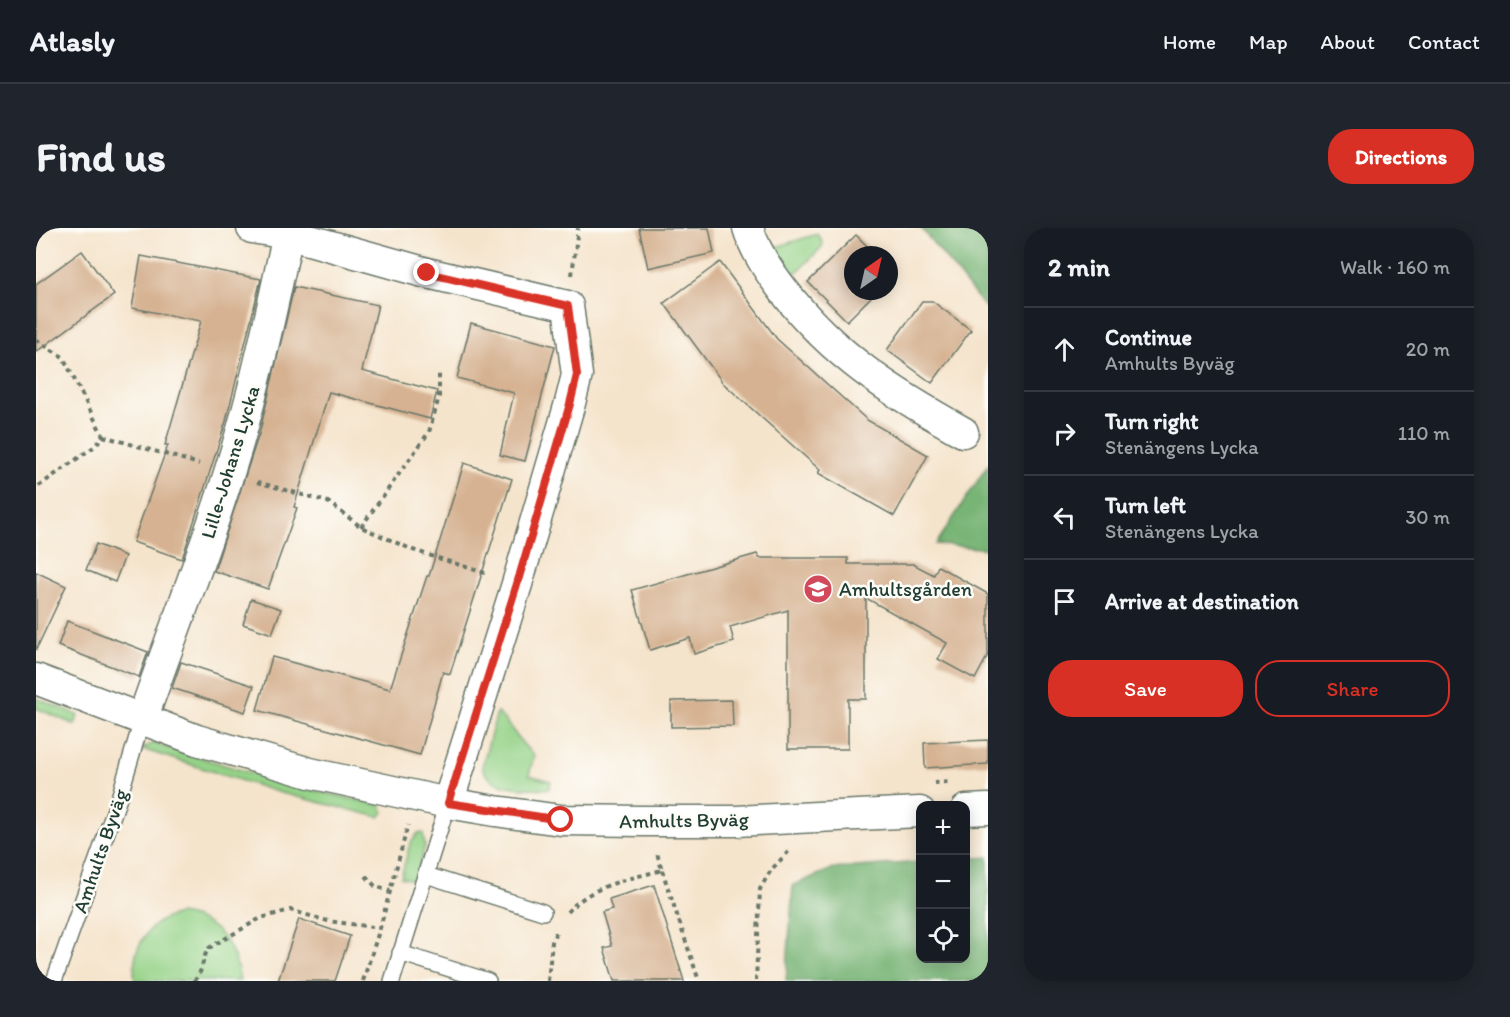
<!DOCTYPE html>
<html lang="en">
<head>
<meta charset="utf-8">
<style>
  :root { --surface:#171b24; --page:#20242c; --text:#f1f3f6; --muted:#9ea1a6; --line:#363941; --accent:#d93025 }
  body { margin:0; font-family:Itim,sans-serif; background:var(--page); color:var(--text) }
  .controls { position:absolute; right:18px; bottom:18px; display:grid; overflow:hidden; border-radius:12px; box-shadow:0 3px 15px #0003 }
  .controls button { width:54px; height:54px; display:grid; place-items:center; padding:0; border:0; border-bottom:2px solid var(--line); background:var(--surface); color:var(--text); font:30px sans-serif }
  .compass { position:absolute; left:808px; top:18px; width:54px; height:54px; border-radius:50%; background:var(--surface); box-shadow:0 3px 15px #0003; rotate:34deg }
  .stop { position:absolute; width:18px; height:18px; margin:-14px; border:4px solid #d93025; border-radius:50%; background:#fff }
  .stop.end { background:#d93025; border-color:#fff; box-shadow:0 2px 6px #0008 }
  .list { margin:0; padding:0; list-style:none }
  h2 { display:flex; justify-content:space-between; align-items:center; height:78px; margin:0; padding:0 24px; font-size:26px }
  h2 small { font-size:20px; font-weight:400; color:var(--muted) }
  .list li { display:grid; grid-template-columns:39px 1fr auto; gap:18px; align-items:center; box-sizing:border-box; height:84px; padding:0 24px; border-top:2px solid var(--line) }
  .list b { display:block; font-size:22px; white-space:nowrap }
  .list p { margin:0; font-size:20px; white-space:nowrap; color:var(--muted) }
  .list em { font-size:20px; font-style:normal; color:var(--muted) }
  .actions { display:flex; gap:12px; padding:18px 24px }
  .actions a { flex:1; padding:14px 0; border:2px solid var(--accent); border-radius:24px; text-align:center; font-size:21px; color:var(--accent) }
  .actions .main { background:var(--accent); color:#fff }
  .icon { flex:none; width:33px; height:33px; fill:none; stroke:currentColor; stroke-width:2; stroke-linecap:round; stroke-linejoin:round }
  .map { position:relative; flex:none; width:952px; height:753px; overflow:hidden; border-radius:24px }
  header { display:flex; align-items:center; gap:36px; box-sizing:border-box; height:84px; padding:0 30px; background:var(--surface); border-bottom:2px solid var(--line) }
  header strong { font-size:28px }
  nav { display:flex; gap:33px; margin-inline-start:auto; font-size:21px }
  .intro { display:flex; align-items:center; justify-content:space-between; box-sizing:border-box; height:144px; padding:0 36px }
  h1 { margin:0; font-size:42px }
  .button { padding:15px 27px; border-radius:24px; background:var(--accent); color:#fff; font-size:21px; font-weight:700 }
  main { display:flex; gap:36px; padding:0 36px }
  aside { flex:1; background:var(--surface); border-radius:24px; box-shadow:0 3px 15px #0003 }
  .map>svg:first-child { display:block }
</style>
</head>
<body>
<header>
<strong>Atlasly</strong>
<nav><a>Home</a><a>Map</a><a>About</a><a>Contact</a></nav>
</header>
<div class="intro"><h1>Find us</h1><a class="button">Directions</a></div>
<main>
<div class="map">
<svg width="952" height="753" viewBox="0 0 952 753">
  <rect width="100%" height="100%" fill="#fdfcf7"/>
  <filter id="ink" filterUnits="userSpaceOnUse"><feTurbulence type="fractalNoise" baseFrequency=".0167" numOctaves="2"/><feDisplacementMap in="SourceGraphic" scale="12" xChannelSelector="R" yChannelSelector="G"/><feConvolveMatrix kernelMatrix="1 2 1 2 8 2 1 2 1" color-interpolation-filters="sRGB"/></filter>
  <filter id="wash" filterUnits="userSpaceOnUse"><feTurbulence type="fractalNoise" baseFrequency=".008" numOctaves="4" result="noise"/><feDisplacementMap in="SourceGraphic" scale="24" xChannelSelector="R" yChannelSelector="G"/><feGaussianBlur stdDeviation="1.35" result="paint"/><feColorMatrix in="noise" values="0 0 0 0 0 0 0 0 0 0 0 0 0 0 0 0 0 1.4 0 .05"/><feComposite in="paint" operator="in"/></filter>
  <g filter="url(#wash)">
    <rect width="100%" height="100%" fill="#f5e4cc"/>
    <g fill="#94d287" stroke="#5a885e" stroke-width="1.5">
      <path d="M 781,6 L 787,15 L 786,19 L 763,42 L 759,45 L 750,45 L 738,24 L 740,19 Z"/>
      <path d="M 0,470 L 42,487 L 39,497 L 0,480 Z"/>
      <path d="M 461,484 C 475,497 483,515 498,527 L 493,547 L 515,553 L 513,561 C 491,559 455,564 446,539 Z"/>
      <path d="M 117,515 L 254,557 L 344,577 L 348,584 L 343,589 L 241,564 L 106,521 Z"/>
      <path d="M 382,605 L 387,605 L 389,618 L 380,653 L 365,649 L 374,616 Z"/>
      <path d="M 144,686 C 182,692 199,717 204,753 L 99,753 C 94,722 112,691 144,686 Z"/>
    </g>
    <g fill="#77b474" stroke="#4b7854" stroke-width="1.5">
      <path d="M 885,0 L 952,0 L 952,83 Z"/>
      <path d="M 952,237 L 952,321 L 900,316 Z"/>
      <path d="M 952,629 L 952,753 L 750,753 L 757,657 L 796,641 L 884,634 L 884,730 L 930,730 L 930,631 Z"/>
    </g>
    <g id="blocks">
      <g fill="#d6b292">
        <path d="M 603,0 L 673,0 L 678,25 L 612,40 Z"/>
        <path d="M 820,7 L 840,27 L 817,27 L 817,63 L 841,63 L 811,93 L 772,54 Z"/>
        <path d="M 46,23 L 78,67 L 0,124 L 0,56 Z"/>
        <path d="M 105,28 L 225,51 L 190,193 L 146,331 L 97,314 L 132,217 L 129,217 L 165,93 L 96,80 Z"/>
        <path d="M 684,34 L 741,111 L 831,192 L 892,227 L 858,288 L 782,245 L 784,242 L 687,155 L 628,75 Z"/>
        <path d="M 258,59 L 342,77 L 326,143 L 401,163 L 394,191 L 293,164 L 258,279 L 261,280 L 232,361 L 178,343 L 224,203 Z"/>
        <path d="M 886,73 L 896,73 L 935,102 L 896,155 L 851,122 Z"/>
        <path d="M 435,95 L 519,118 L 489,233 L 464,227 L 478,165 L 421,150 Z"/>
        <path d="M 428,235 L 476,251 L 414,446 L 407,444 L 384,527 L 221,482 L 236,429 L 354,461 L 391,348 L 393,348 Z"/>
        <path d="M 60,316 L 89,328 L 79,354 L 50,342 Z"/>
        <path d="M 721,326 L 723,330 L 812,330 L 812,336 L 877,336 L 898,347 L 902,338 L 952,366 L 952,427 L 939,451 L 902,431 L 911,415 L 830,370 L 830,471 L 812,471 L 812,521 L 752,521 L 752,382 L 694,399 L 698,414 L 658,426 L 654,410 L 614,422 L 596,362 Z"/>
        <path d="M 0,344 L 30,358 L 0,422 Z"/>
        <path d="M 215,371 L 245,381 L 236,406 L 207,396 Z"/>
        <path d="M 31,393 L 112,424 L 103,449 L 22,418 Z"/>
        <path d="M 145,434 L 218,458 L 209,484 L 136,460 Z"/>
        <path d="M 696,472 L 697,498 L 635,499 L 635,473 Z"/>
        <path d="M 952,512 L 952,536 L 889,540 L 888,515 Z"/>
        <path d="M 618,657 L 648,753 L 578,753 L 568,720 L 576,718 L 566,684 L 576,681 L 573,671 Z"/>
        <path d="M 263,691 L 314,708 L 299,753 L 242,753 Z"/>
      </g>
    </g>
  </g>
  <g filter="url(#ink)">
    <use href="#blocks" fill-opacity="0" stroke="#6a7769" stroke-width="1.5"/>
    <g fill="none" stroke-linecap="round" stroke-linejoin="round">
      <g stroke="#6a7769" stroke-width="18">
        <g id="lane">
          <path d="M 390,647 L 507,684"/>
          <path d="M 364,725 L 452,753"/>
          <path d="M 18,753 L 83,570 L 106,492"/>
          <path d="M 356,753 L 412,575"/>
        </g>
      </g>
      <g stroke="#6a7769" stroke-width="33">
        <g id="street">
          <path d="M 253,0 L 252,6 L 391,45 L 532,78 L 541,147 L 534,175 L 481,356 L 412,575"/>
          <path d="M 712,0 C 719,23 733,44 748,63 C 798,128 857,165 927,204"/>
          <path d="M 0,451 L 161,512 L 274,545 L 412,575 L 459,583 L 525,592 L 607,593 L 700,593 L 884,584"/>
          <path d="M 106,492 C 140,394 179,298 207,198 C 225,135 238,70 252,6 L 216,0"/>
          <path d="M 930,582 L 952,581"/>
        </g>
      </g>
      <g stroke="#6a7769" stroke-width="4" stroke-dasharray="4.5 4.5" stroke-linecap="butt">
        <path d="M 0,10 L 11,0"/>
        <path d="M 536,47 L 542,0"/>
        <path d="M 0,112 L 27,129 L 67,208 L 59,218 L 0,260"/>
        <path d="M 67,208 L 163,236"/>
        <path d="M 221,254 L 292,274 L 325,299 L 377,322 L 452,346"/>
        <path d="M 325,299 L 393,204 L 403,169 L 403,144"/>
        <path d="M 898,555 L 915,554"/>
        <path d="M 626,642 L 663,753"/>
        <path d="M 330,648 L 339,658 L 354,663"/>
        <path d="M 531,684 C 558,656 590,652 626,642 L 621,625"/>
        <path d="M 158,753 C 168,743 165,731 173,720 L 225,690 L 254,682 L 292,693 L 344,700"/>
        <path d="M 327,753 L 344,700 L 372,597"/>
        <path d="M 512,753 L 516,714 L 520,704"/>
        <path d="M 720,753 L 724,661 L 735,642 L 753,623"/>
      </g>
      <use href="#lane" stroke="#fff" stroke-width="15"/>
      <use href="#street" stroke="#fff" stroke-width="30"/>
    </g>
  </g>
  <g fill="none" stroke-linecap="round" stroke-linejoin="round" filter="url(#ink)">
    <path stroke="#d93025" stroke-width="8" d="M 391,45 L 532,78 L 541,147 L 534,176 L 481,356 L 412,575 L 525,592"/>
  </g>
  <defs>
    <g id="school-disc" transform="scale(1.5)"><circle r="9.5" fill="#d1495b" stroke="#fdfcf7"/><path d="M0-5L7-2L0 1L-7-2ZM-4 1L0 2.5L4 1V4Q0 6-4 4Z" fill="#fff"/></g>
  </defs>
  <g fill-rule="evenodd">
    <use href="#school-disc" x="782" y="361"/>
  </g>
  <g text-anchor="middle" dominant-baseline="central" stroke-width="5" stroke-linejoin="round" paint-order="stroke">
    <g font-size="20" fill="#1f3d34" stroke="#fdfcf7">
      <text transform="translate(194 234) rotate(-73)">Lille-Johans Lycka</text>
      <text transform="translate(648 592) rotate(-1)">Amhults Byväg</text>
      <text transform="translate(64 623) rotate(-71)">Amhults Byväg</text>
    </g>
    <g font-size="20" fill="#1f3d34" stroke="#fdfcf7" text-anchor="start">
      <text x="803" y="361">Amhultsgården</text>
    </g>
  </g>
</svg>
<div class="controls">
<button>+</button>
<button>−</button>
<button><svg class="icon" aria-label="locate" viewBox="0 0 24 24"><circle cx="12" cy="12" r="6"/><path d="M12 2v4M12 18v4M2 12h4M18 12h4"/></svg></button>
</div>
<svg class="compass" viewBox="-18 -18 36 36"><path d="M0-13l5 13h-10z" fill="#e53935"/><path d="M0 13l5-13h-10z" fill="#9ea1a6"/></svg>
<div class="stop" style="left:525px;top:592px"></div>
<div class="stop end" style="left:391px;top:45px"></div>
</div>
<aside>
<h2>2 min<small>Walk · 160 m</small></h2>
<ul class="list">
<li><svg class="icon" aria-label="ahead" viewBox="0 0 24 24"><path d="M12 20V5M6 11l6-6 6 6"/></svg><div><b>Continue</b><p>Amhults Byväg</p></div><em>20 m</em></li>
<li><svg class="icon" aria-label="right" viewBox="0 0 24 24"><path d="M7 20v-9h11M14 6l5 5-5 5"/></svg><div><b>Turn right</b><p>Stenängens Lycka</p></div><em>110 m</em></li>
<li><svg class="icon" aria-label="left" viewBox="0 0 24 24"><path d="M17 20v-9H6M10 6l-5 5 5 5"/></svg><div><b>Turn left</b><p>Stenängens Lycka</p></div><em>30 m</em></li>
<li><svg class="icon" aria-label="arrive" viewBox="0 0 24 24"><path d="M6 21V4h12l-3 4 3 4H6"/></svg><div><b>Arrive at destination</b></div></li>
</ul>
<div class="actions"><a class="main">Save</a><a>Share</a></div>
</aside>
</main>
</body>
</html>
